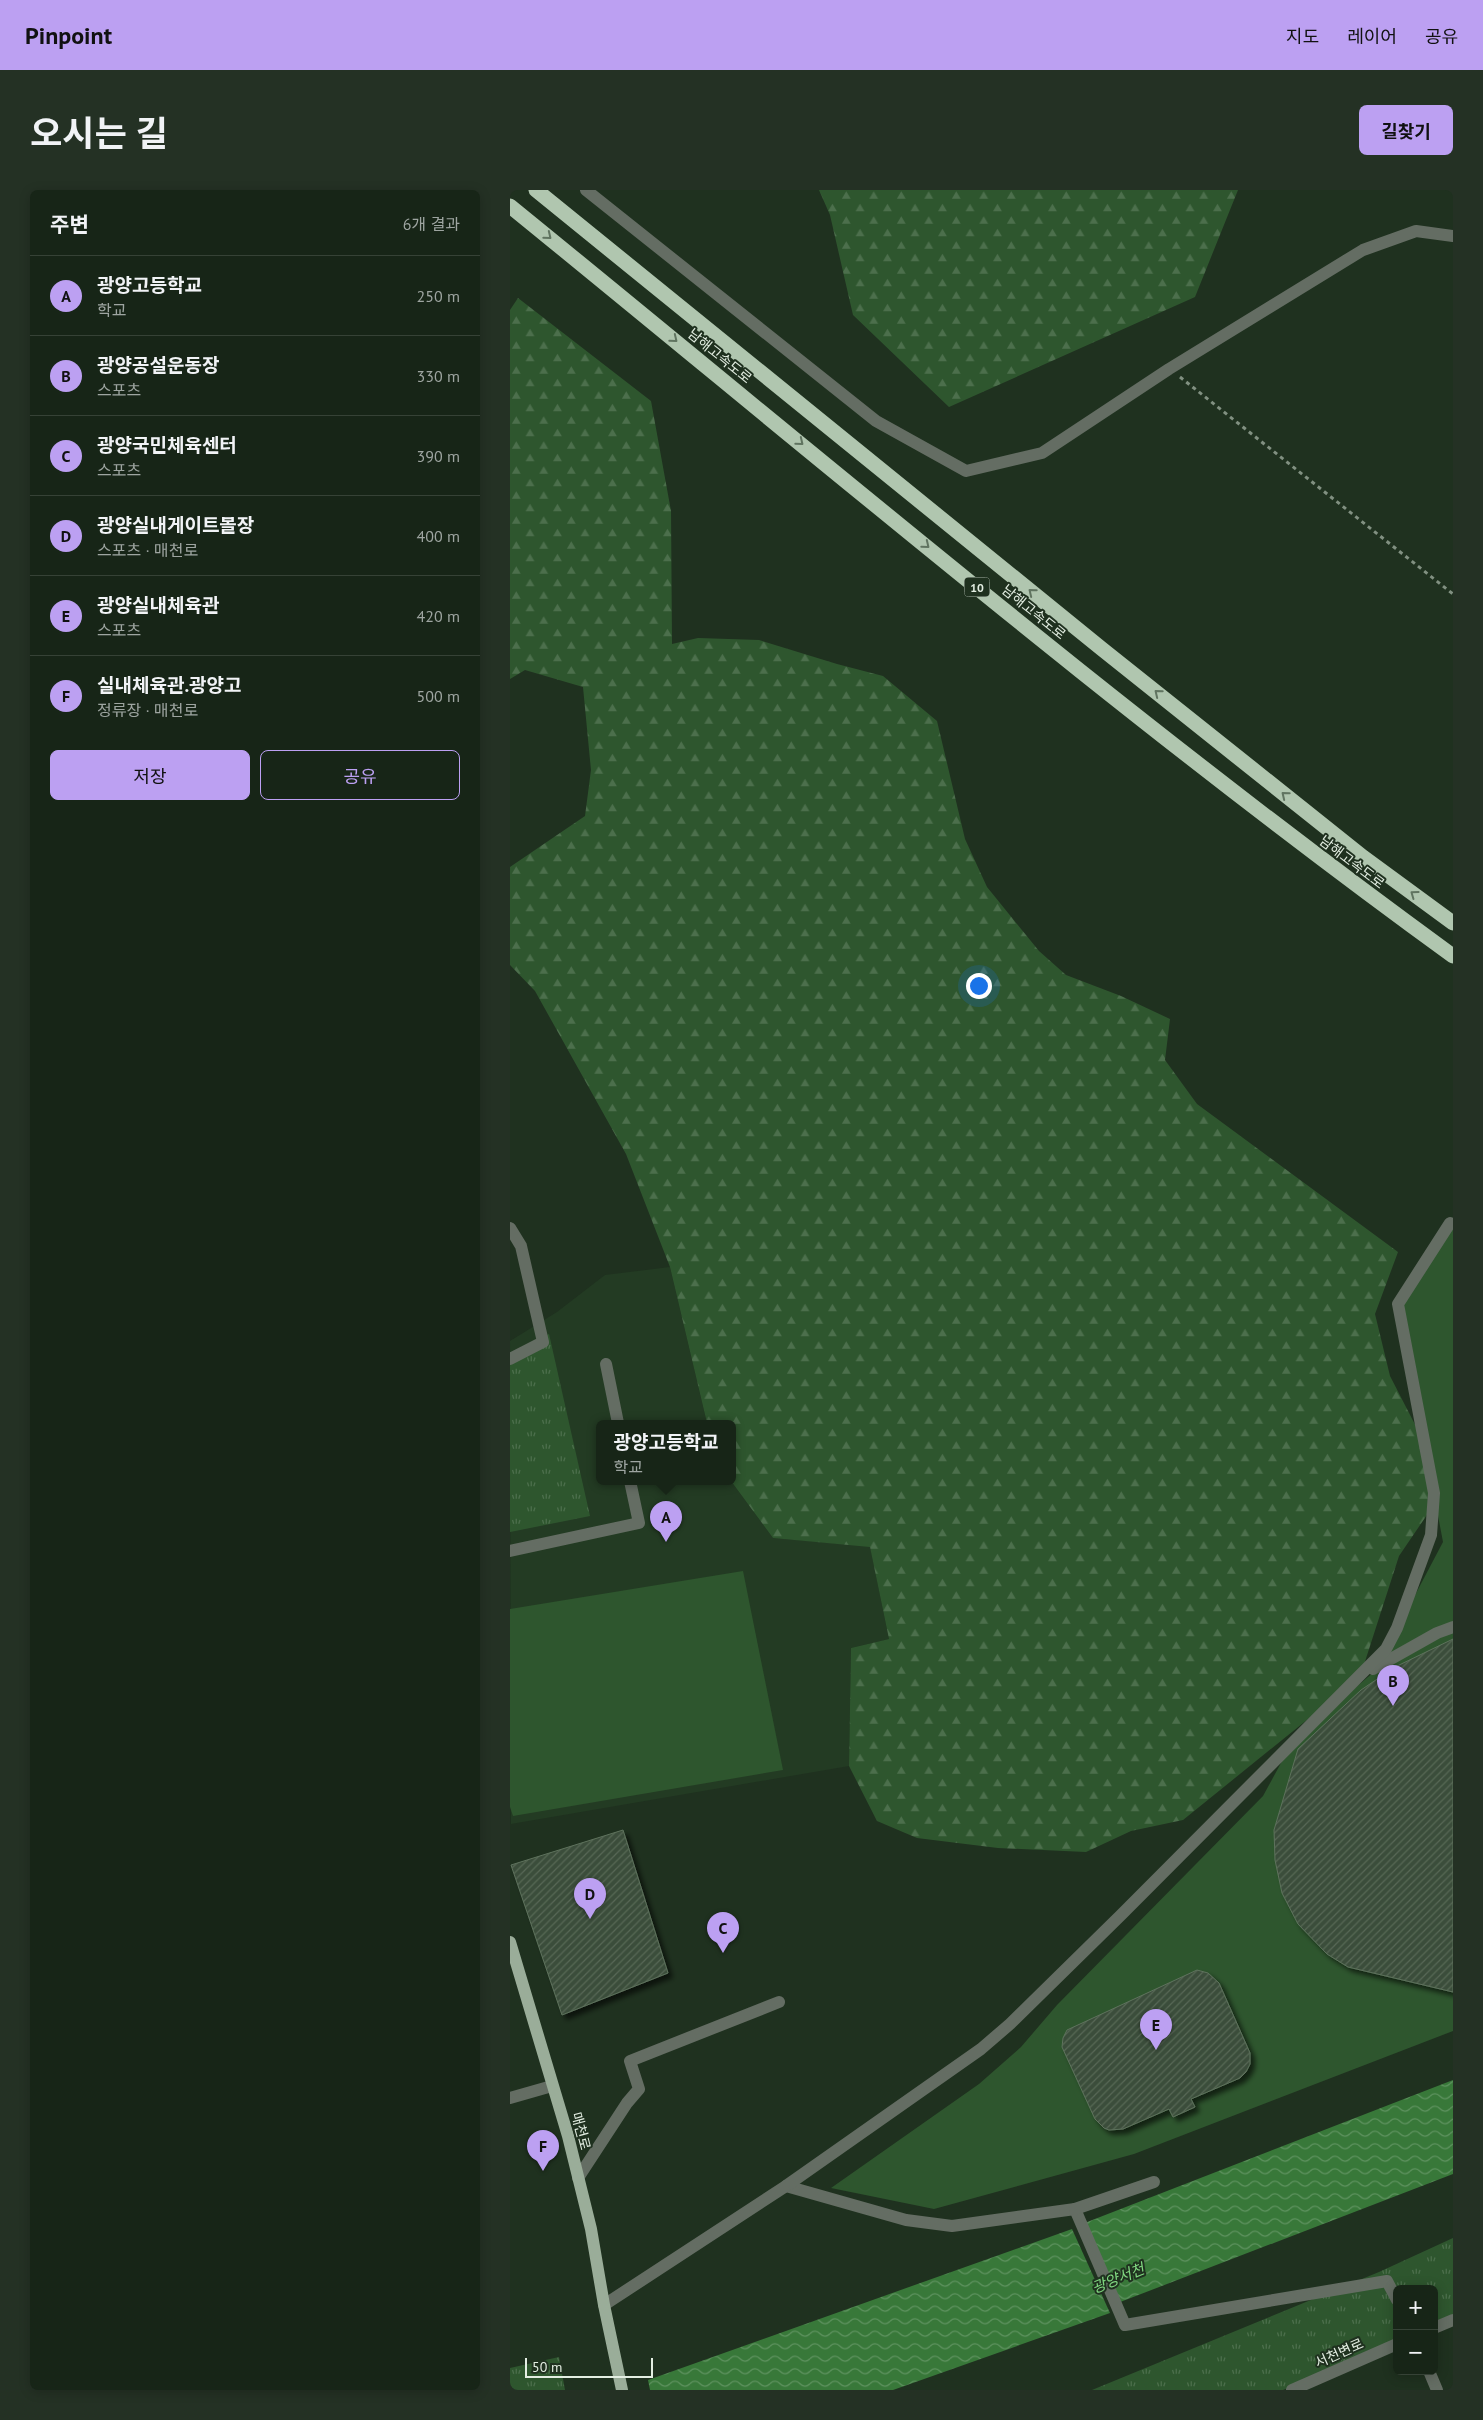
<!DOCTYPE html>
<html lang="ko">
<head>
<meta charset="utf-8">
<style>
  :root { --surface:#172517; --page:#243124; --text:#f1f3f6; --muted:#9ea5a1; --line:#364236; --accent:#bca0f2 }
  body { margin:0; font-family:"PT Sans","Noto Sans KR",sans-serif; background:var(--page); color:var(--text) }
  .controls { position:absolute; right:15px; bottom:15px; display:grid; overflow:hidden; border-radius:8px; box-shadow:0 2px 12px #0003 }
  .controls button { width:45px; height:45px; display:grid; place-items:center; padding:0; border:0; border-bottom:1px solid var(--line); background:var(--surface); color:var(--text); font:25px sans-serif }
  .scale { position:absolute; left:15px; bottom:12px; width:128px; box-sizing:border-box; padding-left:5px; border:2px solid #e3eee2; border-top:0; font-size:14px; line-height:18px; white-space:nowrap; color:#e3eee2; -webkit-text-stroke:4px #1f311f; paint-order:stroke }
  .you { position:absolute; left:468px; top:795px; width:18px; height:18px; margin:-12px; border:4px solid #fff; border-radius:50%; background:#1a73e8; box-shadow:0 0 0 8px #1a73e833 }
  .badge { display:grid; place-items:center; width:32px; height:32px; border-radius:50%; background:var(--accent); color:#111; font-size:16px; font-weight:700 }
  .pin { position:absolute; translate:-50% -41px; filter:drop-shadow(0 1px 2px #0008) }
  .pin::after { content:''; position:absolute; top:26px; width:18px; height:15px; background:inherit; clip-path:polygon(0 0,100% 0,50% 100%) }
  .popup { position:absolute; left:86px; top:1230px; width:140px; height:65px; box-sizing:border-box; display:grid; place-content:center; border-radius:8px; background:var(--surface); filter:drop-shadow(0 1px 4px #0005); font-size:16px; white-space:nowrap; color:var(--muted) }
  .popup b { font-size:19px; color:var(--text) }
  .popup::after { content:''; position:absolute; left:50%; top:100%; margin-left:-10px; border:10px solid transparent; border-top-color:var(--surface) }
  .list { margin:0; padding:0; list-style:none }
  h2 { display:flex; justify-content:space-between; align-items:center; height:65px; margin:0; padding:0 20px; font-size:21px }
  h2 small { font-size:16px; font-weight:400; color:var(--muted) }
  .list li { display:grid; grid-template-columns:32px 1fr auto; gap:15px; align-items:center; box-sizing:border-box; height:80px; padding:0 20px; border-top:1px solid var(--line) }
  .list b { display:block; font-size:19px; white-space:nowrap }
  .list p { margin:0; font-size:16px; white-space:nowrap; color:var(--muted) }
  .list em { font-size:16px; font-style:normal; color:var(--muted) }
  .actions { display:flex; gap:10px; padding:15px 20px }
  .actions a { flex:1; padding:11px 0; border:1px solid var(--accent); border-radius:8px; text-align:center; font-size:18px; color:var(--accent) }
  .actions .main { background:var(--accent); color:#111 }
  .map { position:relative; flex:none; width:943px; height:2200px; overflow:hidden; border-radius:8px }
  header { display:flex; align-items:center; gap:30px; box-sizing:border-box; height:70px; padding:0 25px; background:var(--accent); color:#111 }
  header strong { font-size:24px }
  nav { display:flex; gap:28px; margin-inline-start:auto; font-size:18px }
  .intro { display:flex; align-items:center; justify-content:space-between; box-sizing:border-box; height:120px; padding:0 30px }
  h1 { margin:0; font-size:35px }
  .button { padding:12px 22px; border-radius:8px; background:var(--accent); color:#111; font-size:18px; font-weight:700 }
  main { display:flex; gap:30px; padding:0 30px }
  aside { flex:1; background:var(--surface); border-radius:8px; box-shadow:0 2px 12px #0003 }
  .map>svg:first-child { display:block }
</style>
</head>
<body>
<header>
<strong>Pinpoint</strong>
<nav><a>지도</a><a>레이어</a><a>공유</a></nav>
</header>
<div class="intro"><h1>오시는 길</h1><a class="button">길찾기</a></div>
<main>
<aside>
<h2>주변<small>6개 결과</small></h2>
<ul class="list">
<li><span class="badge">A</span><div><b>광양고등학교</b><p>학교</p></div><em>250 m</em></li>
<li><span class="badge">B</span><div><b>광양공설운동장</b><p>스포츠</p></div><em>330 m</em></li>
<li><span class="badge">C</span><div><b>광양국민체육센터</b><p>스포츠</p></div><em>390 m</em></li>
<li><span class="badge">D</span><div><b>광양실내게이트볼장</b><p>스포츠 · 매천로</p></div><em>400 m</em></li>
<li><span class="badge">E</span><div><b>광양실내체육관</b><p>스포츠</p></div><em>420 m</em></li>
<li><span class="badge">F</span><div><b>실내체육관.광양고</b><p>정류장 · 매천로</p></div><em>500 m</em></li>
</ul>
<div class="actions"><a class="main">저장</a><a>공유</a></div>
</aside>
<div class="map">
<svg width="943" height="2200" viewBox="0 0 943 2200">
  <defs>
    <pattern id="forest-firs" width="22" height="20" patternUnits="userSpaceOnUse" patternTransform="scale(1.25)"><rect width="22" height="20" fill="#2e562e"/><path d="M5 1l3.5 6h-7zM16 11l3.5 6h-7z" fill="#4c6f4c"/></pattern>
    <pattern id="park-tufts" width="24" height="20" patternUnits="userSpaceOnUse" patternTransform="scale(1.25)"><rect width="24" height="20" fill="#2e562e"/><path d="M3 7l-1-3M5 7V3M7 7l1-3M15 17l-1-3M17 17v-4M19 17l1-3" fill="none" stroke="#4c6f4c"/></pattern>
    <pattern id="water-waves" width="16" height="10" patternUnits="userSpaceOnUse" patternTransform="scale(1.25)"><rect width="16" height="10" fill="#387839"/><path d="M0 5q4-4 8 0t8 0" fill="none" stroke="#5e925f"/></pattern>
    <pattern id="building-hatch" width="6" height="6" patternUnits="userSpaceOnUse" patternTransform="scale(1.25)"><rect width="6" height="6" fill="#3b4e3a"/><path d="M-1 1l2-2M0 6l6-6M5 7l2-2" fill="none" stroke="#576856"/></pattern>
    <filter id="shadow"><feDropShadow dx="4.5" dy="4.5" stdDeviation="2.5" flood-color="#0009"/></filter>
  </defs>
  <rect width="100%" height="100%" fill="#1f311f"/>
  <path fill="#233b23" d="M 160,1077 L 197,1233 L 90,1233 L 90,1291 L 221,1291 L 263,1348 L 360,1356 L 379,1449 L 341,1458 L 339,1576 L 1,1634 L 0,1151 L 47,1122 L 95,1085 Z"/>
  <g fill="url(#forest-firs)">
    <path d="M 309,0 L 728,0 L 685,107 L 439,217 L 343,125 L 320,25 Z"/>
    <path d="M 8,108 L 141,211 L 161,321 L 162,454 L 188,448 L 249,450 L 327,474 L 373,486 L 427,531 L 455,649 L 477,697 L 529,761 L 556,785 L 611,806 L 660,829 L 655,870 L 687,914 L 888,1062 L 865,1124 L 880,1186 L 915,1254 L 923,1316 L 889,1366 L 850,1487 L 673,1630 L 621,1641 L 576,1662 L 488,1658 L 407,1648 L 367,1631 L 339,1576 L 341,1458 L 379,1449 L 360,1357 L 263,1348 L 221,1291 L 222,1233 L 197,1233 L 160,1077 L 116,964 L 25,801 L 0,775 L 0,677 L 75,626 L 81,580 L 73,497 L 15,480 L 0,489 L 0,120 Z"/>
  </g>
  <g fill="url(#park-tufts)">
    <path d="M 39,1144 L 80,1326 L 0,1342 L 0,1163 Z"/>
    <path d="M 943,2048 L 943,2127 L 924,2135 L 924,2099 L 887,2099 L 887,2151 L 773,2200 L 582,2200 L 869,2082 Z"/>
    <path d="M 49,2167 L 55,2200 L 0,2200 L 0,2178 Z"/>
  </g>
  <g fill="#2e562e">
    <path d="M 943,1029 L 943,1841 L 624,1964 L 424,2019 L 321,1998 L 469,1894 L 511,1857 L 547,1815 L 753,1606 L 783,1551 L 865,1481 L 933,1352 L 888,1114 Z"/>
    <path d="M 233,1381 L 273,1580 L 3,1626 L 0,1617 L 0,1419 Z"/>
  </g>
  <g fill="url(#water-waves)">
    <path d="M 943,1890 L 943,1984 L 605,2114 L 572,2034 Z"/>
    <path d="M 562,2039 L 600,2123 L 383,2200 L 140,2200 L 138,2190 Z"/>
  </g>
  <g fill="url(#building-hatch)" stroke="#5e725d" filter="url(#shadow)">
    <path d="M 943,1449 L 943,1802 L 838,1777 L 817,1764 L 788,1734 L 772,1703 L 765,1670 L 764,1640 L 788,1559 L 851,1500 L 885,1477 Z"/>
    <path d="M 113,1640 L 158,1783 L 52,1825 L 1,1675 Z"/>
    <path d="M 687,1780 L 698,1783 L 709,1793 L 740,1863 L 740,1874 L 736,1882 L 730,1888 L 681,1909 L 685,1917 L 663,1927 L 659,1919 L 613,1939 L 599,1940 L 594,1938 L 585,1929 L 552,1857 L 553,1848 L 557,1840 Z"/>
  </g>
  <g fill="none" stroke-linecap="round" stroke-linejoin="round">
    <path stroke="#819081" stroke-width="3" stroke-dasharray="4 4" stroke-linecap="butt" d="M 670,187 L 943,404"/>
    <g stroke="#646d63" stroke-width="12">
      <path d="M 76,0 L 366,231 L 456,281 L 532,263 L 659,179 L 853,60 L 906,41 L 943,46"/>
      <path d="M 0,1038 L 11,1056 L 33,1152 L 0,1169"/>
      <path d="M 96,1174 L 108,1233"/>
      <path d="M 0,1361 L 129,1333 L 120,1291"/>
      <path d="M 863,1479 L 927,1443 L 943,1437"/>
      <path d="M 0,1908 L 42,1896"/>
      <path d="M 68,1988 L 117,1913 L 129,1899 L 120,1871 L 269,1812"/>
      <path d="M 276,1996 L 396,2030 L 442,2036 L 565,2019 L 615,2135 L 877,2091 L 887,2110"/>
      <path d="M 565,2019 L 644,1992"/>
      <path d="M 94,2115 L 276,1996 L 471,1859 L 500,1834 L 611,1725 L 876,1459 L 887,1438 L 921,1345 L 924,1303 L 888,1114 L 940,1033"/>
      <path d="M 924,2138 L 943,2130"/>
      <path d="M 919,2181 L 927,2200"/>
      <path d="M 782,2200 L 887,2154"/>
    </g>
    <path stroke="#9aad99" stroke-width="12" d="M 0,1752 L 58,1946 L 81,2039 L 94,2115 L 112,2200"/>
    <g stroke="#b0c6af" stroke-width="15">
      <path d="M 26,0 L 592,459 L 853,667 L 943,733"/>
      <path d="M 0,16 C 311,269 618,530 943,766"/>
    </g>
  </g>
  <defs><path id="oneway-chevron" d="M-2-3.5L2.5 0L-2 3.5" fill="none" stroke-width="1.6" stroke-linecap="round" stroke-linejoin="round" transform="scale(1.25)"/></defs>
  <g stroke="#607460">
    <use href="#oneway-chevron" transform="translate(38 46) rotate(39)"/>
    <use href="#oneway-chevron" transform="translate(164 149) rotate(39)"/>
    <use href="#oneway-chevron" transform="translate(290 252) rotate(39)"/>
    <use href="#oneway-chevron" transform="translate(416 355) rotate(39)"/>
    <use href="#oneway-chevron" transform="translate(522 402) rotate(-141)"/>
    <use href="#oneway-chevron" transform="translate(648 503) rotate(-141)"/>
    <use href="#oneway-chevron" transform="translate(775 605) rotate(-141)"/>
    <use href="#oneway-chevron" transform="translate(904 704) rotate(-144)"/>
  </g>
  <g text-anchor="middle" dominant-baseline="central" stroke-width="4" stroke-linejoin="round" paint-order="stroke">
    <rect fill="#1f311f" stroke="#a8b5a8" stroke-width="1" x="454.5" y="387.5" width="25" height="19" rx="4"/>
    <g font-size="12" font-weight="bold" fill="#e3eee2">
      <text x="467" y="397">10</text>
    </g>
    <g font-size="14" fill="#e3eee2" stroke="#1f311f">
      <text transform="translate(210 166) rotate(39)">남해고속도로</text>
      <text transform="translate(524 422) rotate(39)">남해고속도로</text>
      <text transform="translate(842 672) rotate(37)">남해고속도로</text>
      <text transform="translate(71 1941) rotate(75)">매천로</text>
      <text transform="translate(829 2163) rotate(-24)">서천변로</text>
    </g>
    <g font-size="15" font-style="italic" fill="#81d881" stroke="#1f311f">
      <text transform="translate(608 2088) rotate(-22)">광양서천</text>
    </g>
  </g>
</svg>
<div class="controls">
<button>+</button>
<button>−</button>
</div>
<div class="scale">50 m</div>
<div class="you"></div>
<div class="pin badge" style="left:156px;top:1352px">A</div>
<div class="popup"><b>광양고등학교</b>학교</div>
<div class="pin badge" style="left:883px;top:1516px">B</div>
<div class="pin badge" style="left:213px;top:1763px">C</div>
<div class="pin badge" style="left:80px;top:1729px">D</div>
<div class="pin badge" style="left:646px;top:1860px">E</div>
<div class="pin badge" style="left:33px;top:1981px">F</div>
</div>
</main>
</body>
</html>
